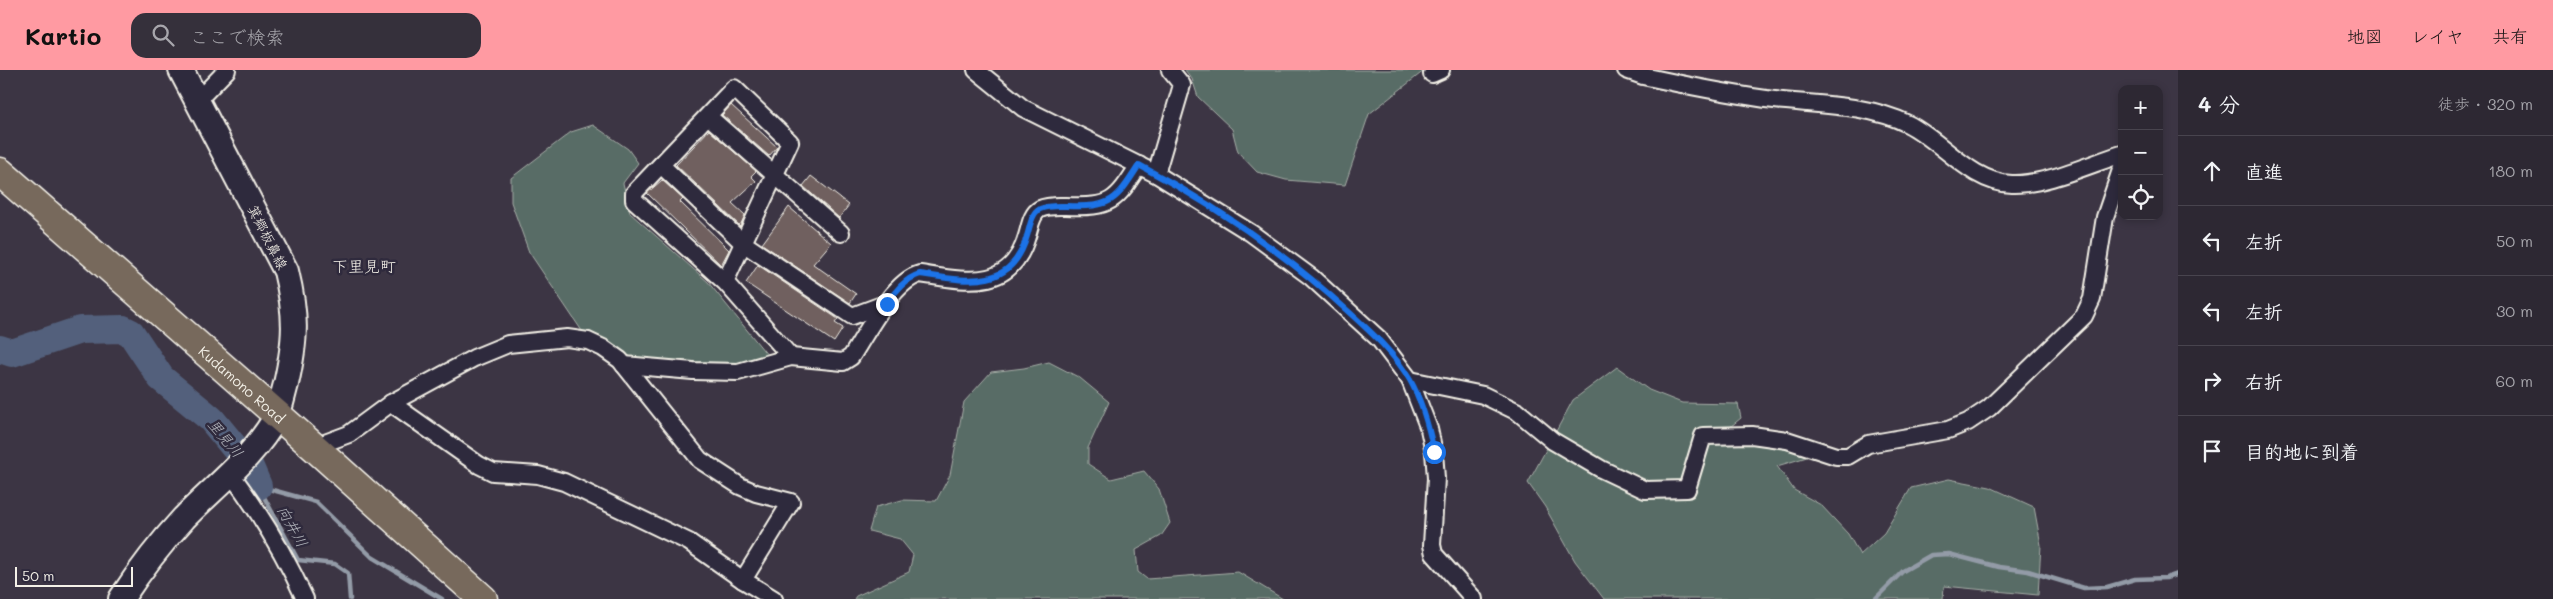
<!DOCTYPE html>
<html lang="ja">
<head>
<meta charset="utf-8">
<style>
  :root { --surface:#2d2833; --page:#35303b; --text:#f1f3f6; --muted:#a7a6ac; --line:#48444e; --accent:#ff9aa2 }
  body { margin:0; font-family:Mali,"Klee One",sans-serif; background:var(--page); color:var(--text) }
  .controls { position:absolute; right:15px; top:15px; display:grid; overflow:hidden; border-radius:10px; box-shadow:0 2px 8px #0003 }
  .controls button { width:45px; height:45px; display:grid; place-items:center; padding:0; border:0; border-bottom:1px solid var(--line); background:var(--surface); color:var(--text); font:25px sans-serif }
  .scale { position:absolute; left:15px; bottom:12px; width:118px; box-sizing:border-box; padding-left:5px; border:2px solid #f4f1e8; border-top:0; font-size:14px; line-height:18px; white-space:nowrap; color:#f4f1e8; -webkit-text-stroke:4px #2f2a3d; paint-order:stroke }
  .stop { position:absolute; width:15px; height:15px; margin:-11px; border:4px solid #1a73e8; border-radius:50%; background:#fff }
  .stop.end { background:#1a73e8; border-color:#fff; box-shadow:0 1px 5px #0008 }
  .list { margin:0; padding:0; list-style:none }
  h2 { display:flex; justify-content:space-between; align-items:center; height:65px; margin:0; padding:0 20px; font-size:21px }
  h2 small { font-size:16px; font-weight:400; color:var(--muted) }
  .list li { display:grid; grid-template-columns:32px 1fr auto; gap:15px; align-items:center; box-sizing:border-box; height:70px; padding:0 20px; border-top:1px solid var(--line) }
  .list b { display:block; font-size:19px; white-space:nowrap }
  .list em { font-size:16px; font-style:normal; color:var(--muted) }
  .icon { flex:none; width:28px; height:28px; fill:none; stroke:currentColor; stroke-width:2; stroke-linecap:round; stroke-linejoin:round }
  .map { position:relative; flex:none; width:2178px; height:529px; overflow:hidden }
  header { display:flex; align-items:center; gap:30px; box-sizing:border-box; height:70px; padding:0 25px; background:var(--accent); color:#111 }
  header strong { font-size:24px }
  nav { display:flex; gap:28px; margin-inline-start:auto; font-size:18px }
  .search { width:350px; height:45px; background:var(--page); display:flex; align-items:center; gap:12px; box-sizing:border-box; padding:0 18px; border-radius:15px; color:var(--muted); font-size:19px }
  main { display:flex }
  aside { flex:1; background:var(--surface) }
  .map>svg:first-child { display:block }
</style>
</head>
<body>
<header>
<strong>Kartio</strong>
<div class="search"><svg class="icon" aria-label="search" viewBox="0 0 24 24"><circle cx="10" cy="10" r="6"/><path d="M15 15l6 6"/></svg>ここで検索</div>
<nav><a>地図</a><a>レイヤ</a><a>共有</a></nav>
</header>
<main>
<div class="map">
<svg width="2178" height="529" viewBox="0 0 2178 529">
  <rect width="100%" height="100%" fill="#3c3544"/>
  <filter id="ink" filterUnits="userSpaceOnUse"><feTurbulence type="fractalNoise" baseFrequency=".02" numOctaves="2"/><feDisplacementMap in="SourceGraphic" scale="10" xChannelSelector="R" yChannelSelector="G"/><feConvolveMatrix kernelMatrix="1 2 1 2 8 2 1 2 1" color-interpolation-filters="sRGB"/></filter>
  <g filter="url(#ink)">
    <g fill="#586c66" stroke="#a6aea7">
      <path d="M 1185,0 L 1425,0 L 1369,44 L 1345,115 L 1286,110 L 1257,102 L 1238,82 L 1232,59 L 1198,27 L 1192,9 Z"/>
      <path d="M 593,55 L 628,79 L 638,93 L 623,113 L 630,143 L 708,212 L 768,286 L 733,298 L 629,289 L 584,264 L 529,182 L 511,132 L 511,108 L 571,62 Z"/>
      <path d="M 1049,292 L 1080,308 L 1109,332 L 1088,378 L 1088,394 L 1111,409 L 1144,401 L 1159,419 L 1170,453 L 1161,466 L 1136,480 L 1138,502 L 1147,509 L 1238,502 L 1283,529 L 854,529 L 856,526 L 909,502 L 913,485 L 900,469 L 869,461 L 876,437 L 902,430 L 936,431 L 950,405 L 964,332 L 991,302 L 1024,298 Z"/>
      <path d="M 1617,297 L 1649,320 L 1682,333 L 1738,334 L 1741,348 L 1719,366 L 1810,380 L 1807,387 L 1777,396 L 1794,420 L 1821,435 L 1848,464 L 1860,485 L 1884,463 L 1911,418 L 1949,409 L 1990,417 L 2034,437 L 2041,475 L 2038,525 L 1944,516 L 1943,529 L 1604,529 L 1575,491 L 1545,437 L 1528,413 L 1573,330 Z"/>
    </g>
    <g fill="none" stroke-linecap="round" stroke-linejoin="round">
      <g stroke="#939ba7" stroke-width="4.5">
        <path d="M 258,416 L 316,432 L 372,487 L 442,529"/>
        <path d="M 258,416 L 298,490 L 335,494 L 348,503 L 350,529"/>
        <path d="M 1875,529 L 1903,501 L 1931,485 L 1949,484 L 1999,497 L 2028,501 L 2084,518 L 2107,517 L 2135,509 L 2166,508 L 2178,504"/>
      </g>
      <path stroke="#53617c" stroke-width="28" d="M 0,279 L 12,283 L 80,260 L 123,259 L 131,263 L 161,308 L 211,349 L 249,395 L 258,416"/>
    </g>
    <g fill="#70605e" stroke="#f4f1e8">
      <path d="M 731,35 L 777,77 L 769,86 L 722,45 Z"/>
      <path d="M 709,60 L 756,101 L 751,106 L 756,111 L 732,133 L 745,145 L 740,156 L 676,95 Z"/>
      <path d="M 811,106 L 849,135 L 839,148 L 803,116 Z"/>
      <path d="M 662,110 L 683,129 L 680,132 L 729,180 L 721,195 L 647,123 Z"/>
      <path d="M 789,137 L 831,173 L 813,194 L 856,224 L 850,233 L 762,174 Z"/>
      <path d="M 758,195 L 838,249 L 835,253 L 843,258 L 834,272 L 746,213 Z"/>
    </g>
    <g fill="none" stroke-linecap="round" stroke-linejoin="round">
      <g stroke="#f4f1e8" stroke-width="20">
        <g id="street">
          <path d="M 976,0 L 1023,38 L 1156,104 L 1251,163 L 1311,207 L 1379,269 L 1410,310 L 1429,359 L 1434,382 L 1436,408 L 1432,475 L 1434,484 L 1474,529"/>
          <path d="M 1626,0 L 1643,6 C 1684,15 1725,23 1766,29 C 1812,35 1866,33 1908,54 C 1942,71 1971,113 2012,114 C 2045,115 2090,94 2122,84"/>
          <path d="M 1432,4 L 1441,0"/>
          <path d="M 197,31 L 227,0"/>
          <path d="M 708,46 L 841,163"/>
          <path d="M 661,95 L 743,173 L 852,246 L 887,233"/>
          <path d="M 1156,104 L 1182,15 L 1170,0"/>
          <path d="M 725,212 L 790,72 L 734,18 L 634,123 L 634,130 L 725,212 L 791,287"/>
          <path d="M 624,295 L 693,301 L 738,302 L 791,287 L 843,292 L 851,287 C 866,264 893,211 920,204 C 966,211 1011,222 1027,166 C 1030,157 1031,144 1040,139 C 1049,135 1057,136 1066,136 C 1112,138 1116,131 1139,95"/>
          <path d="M 1410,310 L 1483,325 L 1518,342 L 1553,371 L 1601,399 L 1645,420 L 1687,419 L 1703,366 L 1752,365 L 1787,370 L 1836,386 L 1848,386 L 1868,374 L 1948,360 L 1968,352 L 1989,338 L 2084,246 L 2092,229 L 2105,147 L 2122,97"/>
          <path d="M 391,333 L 479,395 L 493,402 L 538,405 L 564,412 L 689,472 L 743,510 L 774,529"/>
          <path d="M 314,377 L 349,364 L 391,333 L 474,288 L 508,274 L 567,268 L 588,271 L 603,278 L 620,290 L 700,390 L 740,416 L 756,423 L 791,432 L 743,510"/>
          <path d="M 231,404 C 260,443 285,485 305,529"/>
        </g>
      </g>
      <g stroke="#f4f1e8" stroke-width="28">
        <path id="secondary" d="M 121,529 C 140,500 160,474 184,448 C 215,416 254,387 276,347 C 281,337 283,324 286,314 C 296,269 297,246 286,201 L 181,0"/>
      </g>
      <g stroke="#f4f1e8" stroke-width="31">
        <g id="highway">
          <path id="s1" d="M 0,102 L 314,377 L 483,529"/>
        </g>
      </g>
      <use href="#street" stroke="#2f2a3d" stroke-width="16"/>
      <use href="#secondary" stroke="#2f2a3d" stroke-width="24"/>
      <use href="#highway" stroke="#77695c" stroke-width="28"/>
    </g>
  </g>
  <g fill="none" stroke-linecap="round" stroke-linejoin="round" filter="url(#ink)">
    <path stroke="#1a73e8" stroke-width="6" d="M 887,234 C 894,222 906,208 920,204 C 966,211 1011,222 1027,166 C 1030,157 1031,144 1040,139 C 1049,135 1057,136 1066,136 C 1112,138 1116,131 1139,95 C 1215,135 1287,185 1350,243 C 1372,263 1395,284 1410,310 C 1422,331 1429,358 1434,382"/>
  </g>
  <g text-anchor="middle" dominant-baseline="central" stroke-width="5" stroke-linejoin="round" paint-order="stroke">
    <g font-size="14" fill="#f4f1e8" stroke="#2f2a3d">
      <text transform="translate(268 167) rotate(63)">箕郷板鼻線</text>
      <text stroke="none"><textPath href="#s1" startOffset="322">Kudamono Road</textPath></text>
    </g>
    <g font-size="15" font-style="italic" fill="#b4b7bd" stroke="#2f2a3d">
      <text transform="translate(226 368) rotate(50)">里見川</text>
      <text transform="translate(293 456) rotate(61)">向井川</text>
    </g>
    <g font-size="16" fill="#f4f1e8" stroke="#2f2a3d">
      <text x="364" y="195">下里見町</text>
    </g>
  </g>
</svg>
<div class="controls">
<button>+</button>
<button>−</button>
<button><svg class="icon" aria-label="locate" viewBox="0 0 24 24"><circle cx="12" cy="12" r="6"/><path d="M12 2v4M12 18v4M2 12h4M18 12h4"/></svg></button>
</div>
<div class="scale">50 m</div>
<div class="stop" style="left:1434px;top:382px"></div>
<div class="stop end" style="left:887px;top:234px"></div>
</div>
<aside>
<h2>4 分<small>徒歩 · 320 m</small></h2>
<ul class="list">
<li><svg class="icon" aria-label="ahead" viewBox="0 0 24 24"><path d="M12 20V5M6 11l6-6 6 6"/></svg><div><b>直進</b></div><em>180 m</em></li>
<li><svg class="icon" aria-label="left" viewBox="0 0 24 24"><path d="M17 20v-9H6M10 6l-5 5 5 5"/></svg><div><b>左折</b></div><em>50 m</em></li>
<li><svg class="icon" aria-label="left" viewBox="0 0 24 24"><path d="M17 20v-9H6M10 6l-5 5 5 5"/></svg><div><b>左折</b></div><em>30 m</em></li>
<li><svg class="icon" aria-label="right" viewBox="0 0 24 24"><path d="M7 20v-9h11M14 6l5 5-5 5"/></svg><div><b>右折</b></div><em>60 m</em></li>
<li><svg class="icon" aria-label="arrive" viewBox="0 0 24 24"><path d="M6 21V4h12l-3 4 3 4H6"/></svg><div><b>目的地に到着</b></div></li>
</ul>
</aside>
</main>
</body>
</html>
